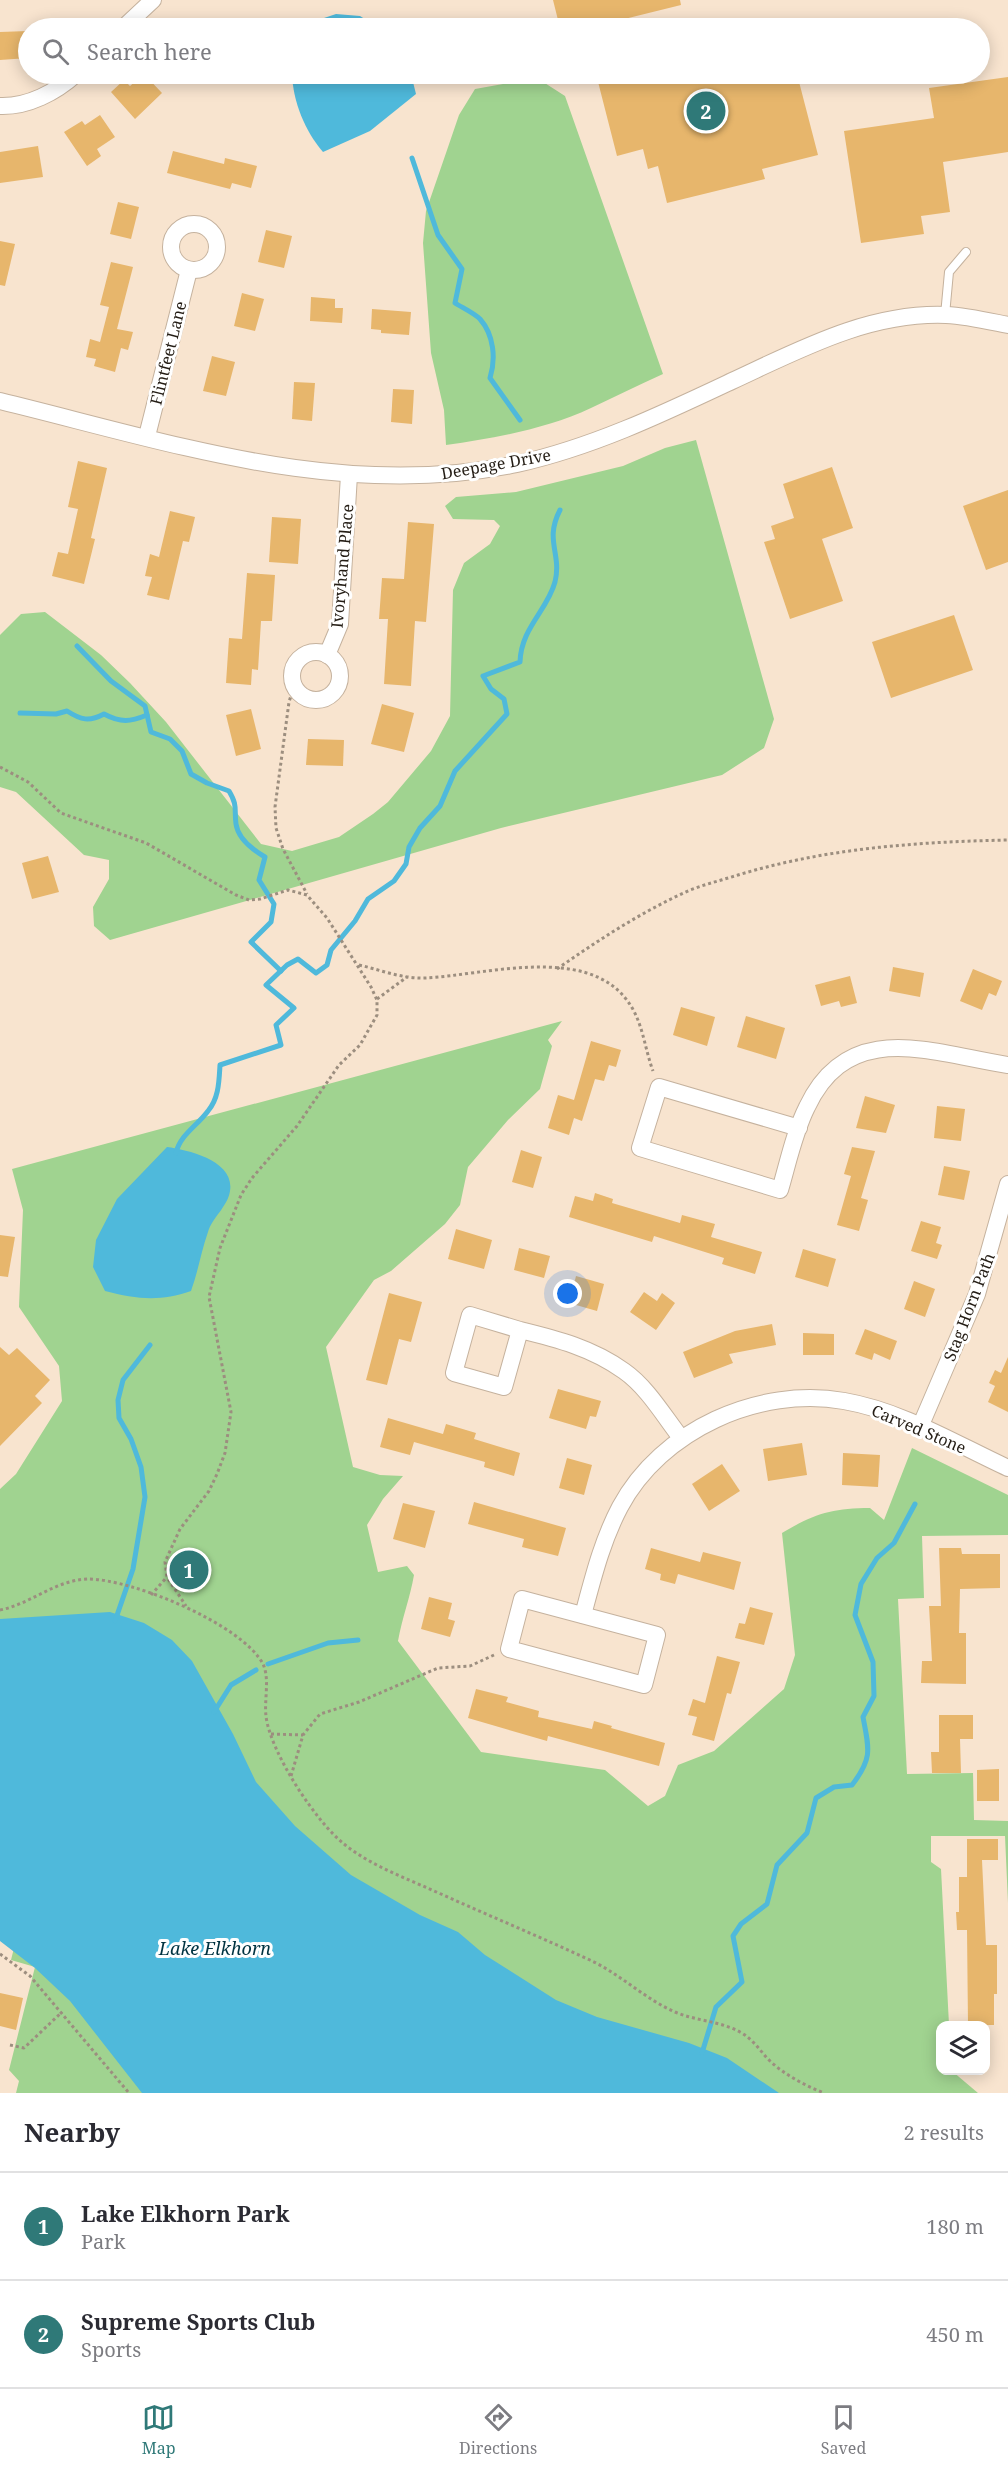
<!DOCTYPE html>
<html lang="en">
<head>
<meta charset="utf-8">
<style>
  :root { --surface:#fff; --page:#f7f7f7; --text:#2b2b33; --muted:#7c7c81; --line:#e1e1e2; --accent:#2f7978 }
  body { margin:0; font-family:"Noto Serif",serif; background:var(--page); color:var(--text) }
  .controls { position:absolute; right:18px; bottom:18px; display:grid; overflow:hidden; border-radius:12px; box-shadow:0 3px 15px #0003 }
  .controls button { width:54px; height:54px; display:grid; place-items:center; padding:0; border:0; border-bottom:2px solid var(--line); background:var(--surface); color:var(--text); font:30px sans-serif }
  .you { position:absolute; left:568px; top:1294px; width:21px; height:21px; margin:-15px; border:4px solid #fff; border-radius:50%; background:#1a73e8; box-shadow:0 0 0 9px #1a73e833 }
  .badge { display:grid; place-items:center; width:39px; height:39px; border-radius:50%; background:var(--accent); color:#fff; font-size:20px; font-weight:700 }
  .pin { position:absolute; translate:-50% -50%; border:3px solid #fff; box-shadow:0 2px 6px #0006 }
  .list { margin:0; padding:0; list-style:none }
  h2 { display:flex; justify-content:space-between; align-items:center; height:78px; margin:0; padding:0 24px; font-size:26px }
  h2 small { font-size:20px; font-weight:400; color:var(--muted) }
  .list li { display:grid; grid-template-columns:39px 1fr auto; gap:18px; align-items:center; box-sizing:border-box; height:108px; padding:0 24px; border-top:2px solid var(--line) }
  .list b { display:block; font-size:22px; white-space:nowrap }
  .list p { margin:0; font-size:20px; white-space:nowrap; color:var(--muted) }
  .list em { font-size:20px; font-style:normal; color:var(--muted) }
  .icon { flex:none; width:33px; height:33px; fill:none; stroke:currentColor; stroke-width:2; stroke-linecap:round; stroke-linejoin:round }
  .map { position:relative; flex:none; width:1008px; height:2093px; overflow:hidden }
  .search { position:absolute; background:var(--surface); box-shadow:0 3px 15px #0003; left:18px; right:18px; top:18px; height:66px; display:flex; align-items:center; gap:15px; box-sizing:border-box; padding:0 21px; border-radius:33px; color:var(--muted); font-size:22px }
  .sheet { height:294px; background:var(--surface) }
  nav { display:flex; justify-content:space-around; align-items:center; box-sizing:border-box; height:84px; border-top:2px solid var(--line); background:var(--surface); font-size:16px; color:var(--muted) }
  nav a { display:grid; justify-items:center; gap:3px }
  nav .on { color:var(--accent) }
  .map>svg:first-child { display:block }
</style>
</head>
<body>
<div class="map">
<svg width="1008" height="2093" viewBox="0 0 1008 2093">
  <rect width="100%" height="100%" fill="#f8e4cf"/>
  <g fill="#a0d390">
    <path d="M 537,78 L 565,96 L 663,374 C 638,385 615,397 591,408 C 546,429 495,438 446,445 L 444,410 L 431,353 L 423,243 L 426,211 L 446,153 L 459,115 L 475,89 Z"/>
    <path d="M 696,440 L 774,719 L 764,748 L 722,775 L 501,828 L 110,940 L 94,926 L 93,907 L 109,879 L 109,860 L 84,855 L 16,792 L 0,787 L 0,635 L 21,614 L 45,612 L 101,655 L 130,683 L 166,722 L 261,844 L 292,851 L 339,837 L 373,814 L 388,802 L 431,751 L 450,716 L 453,590 L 464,563 L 490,544 L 500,526 L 494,520 L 453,519 L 445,506 L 456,497 L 516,492 L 623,466 L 665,448 Z"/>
    <path d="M 562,1021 L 548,1040 L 552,1046 L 540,1089 L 508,1120 L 468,1167 L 460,1205 L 445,1224 L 391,1271 L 374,1280 L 326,1347 L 353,1467 L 380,1475 L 403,1476 L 383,1499 L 367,1525 L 378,1572 L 407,1566 L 414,1575 C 410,1598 402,1618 398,1641 L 481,1752 L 605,1770 L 648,1806 L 665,1796 L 678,1765 L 714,1751 L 784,1689 L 795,1655 L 782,1533 C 814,1514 832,1508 870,1508 L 884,1520 L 912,1448 L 1008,1495 L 1008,1535 L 922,1536 L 924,1598 L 898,1599 L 907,1774 L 973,1773 L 974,1820 L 1008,1821 L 1008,1903 L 1005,1836 L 931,1836 L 931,1862 L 941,1869 L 949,2025 L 940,2026 L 940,2070 L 952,2071 L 978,2093 L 16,2093 L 19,2081 L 9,2070 L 35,1967 L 11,1960 L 17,1936 L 0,1932 L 0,1489 L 16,1474 L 62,1401 L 59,1366 L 19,1307 L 23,1210 L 12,1169 Z"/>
  </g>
  <g fill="#4fb9db">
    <path d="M 336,14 L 360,16 L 379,28 L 314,28 L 324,18 Z"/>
    <path d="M 292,74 L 411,74 L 416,94 L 370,131 L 323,152 C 305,131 293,102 292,74 Z"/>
    <path d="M 167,1147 C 189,1150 235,1161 230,1191 C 228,1206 212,1218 208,1232 C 201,1252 198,1272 191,1291 C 160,1302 136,1299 105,1291 L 93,1267 L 96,1240 L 117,1199 Z"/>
    <path d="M 110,1612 L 144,1623 L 172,1640 L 192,1661 L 233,1734 L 256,1782 L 295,1826 L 351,1875 L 420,1915 L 458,1932 L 485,1955 L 556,2000 L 597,2017 L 689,2043 L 727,2058 L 779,2093 L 142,2093 L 70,2001 L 35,1968 L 0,1941 L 0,1619 Z"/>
  </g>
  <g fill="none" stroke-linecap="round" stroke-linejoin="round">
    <g stroke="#4fb9db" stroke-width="5">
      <path d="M 412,158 L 438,235 L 462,269 L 455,303 C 463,308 474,313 480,319 C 494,335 496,359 490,378 L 520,420"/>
      <path d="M 77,646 L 111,681 L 145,706 L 151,732 L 170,739 L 182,751 L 191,774 L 207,783 L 229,791 C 238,806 234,809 236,824 C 238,838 253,850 265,857 L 259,880 L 274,904 L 271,922 L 251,942 L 281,971"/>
      <path d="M 20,713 L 56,714 L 67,711 C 81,720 89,722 104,714 C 121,723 130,722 147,715"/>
      <path d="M 176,1153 C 180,1135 197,1126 208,1111 C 219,1098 219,1081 220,1065 L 281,1045 L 276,1025 L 294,1008 L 266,985 L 287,965 L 298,959 L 316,973 L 327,965 L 331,950 L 355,921 L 368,899 L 394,881 L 406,864 L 409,847 L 420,828 L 440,806 L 455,771 L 507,714 L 504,699 L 491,689 L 483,676 L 520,662 C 521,628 547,611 555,582 C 562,553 544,541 560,510"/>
      <path d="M 115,1621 L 133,1569 L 145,1497 L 141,1467 L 131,1439 L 119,1418 L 118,1400 L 123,1380 L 150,1345"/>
      <path d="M 268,1664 L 328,1643 L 358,1640"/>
      <path d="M 214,1712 L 231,1685 L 256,1670"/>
      <path d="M 702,2053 L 716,2007 L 742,1982 L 733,1936 L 741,1924 L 767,1904 L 777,1865 L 807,1833 L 816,1798 L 834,1787 L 852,1785 C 873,1758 869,1749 863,1717 L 874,1696 L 873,1662 L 855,1615 L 861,1584 L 877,1558 L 894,1543 L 915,1504"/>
    </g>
  </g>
  <g fill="#e7b66c">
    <path d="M 553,0 L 680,0 L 681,5 L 588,28 L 560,28 Z"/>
    <path d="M 28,31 L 28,58 L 0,60 L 0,32 Z"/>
    <path d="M 144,74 L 162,93 L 135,119 L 111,92 L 124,80 L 130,86 Z"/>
    <path d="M 596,74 L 797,74 L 818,155 L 762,169 L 765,179 L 667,203 L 658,166 L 648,169 L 643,149 L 617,156 Z"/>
    <path d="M 1008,77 L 1008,152 L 943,162 L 950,212 L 921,216 L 924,234 L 861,243 L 844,131 L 934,118 L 929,88 Z"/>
    <path d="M 100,115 L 115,137 L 97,149 L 101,156 L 87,166 L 64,132 L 82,121 L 85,125 Z"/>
    <path d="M 38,146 L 43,177 L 0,183 L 0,152 Z"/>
    <path d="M 173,151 L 224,164 L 225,158 L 257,166 L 251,188 L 232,183 L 230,189 L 167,173 Z"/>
    <path d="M 118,202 L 139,207 L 131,239 L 110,234 Z"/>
    <path d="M 266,230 L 292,236 L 284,268 L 258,262 Z"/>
    <path d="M 0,241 L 15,244 L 5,286 L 0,285 Z"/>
    <path d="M 111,262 L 133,267 L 117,329 L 133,332 L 128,350 L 121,348 L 115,372 L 94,366 L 96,359 L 86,357 L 90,339 L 100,342 L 109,307 L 100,305 Z"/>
    <path d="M 242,293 L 264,299 L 255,331 L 234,326 Z"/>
    <path d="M 311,297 L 335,299 L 335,308 L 343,308 L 342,323 L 310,321 Z"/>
    <path d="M 372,309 L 411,312 L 409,335 L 381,333 L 381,330 L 371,329 Z"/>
    <path d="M 212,356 L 235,362 L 226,396 L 203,391 Z"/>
    <path d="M 294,382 L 315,383 L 312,421 L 292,419 Z"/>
    <path d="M 393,389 L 414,390 L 412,424 L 391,422 Z"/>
    <path d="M 78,461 L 107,468 L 91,538 L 95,539 L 84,584 L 52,576 L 58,552 L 68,554 L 78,509 L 68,507 Z"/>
    <path d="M 832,467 L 853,528 L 822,539 L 843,601 L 790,619 L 764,542 L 775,539 L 771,526 L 794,518 L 783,484 Z"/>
    <path d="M 1008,490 L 1008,562 L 986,570 L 963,506 Z"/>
    <path d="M 170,511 L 195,517 L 189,542 L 183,541 L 169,600 L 147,595 L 152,577 L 145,576 L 150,554 L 159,557 Z"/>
    <path d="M 272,517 L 301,519 L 298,564 L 269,562 Z"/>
    <path d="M 408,522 L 434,524 L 426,622 L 415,621 L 411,686 L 384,684 L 388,619 L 379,619 L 382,578 L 404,579 Z"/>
    <path d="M 247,573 L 275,575 L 272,621 L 261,621 L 258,670 L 252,669 L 251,685 L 226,683 L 229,638 L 242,639 Z"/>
    <path d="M 954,615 L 973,670 L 891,698 L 872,642 Z"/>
    <path d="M 382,704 L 414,713 L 404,752 L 371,744 Z"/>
    <path d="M 251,709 L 261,749 L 236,756 L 226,715 Z"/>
    <path d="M 308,739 L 344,740 L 343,766 L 306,765 Z"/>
    <path d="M 48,856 L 59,892 L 32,899 L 22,863 Z"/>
    <path d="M 893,967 L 924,973 L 920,997 L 889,991 Z"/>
    <path d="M 973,969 L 1002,981 L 996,996 L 989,993 L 982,1010 L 960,1001 Z"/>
    <path d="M 850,976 L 857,1003 L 841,1007 L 839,1001 L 821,1006 L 815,985 Z"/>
    <path d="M 681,1007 L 715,1017 L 707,1046 L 673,1035 Z"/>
    <path d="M 746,1016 L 785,1028 L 776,1059 L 737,1047 Z"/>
    <path d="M 591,1041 L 621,1050 L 616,1067 L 609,1065 L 604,1081 L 595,1079 L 582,1121 L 574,1118 L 569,1135 L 548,1128 L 558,1095 L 574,1100 Z"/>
    <path d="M 865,1096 L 895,1105 L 886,1133 L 856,1128 Z"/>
    <path d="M 937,1106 L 965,1109 L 961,1141 L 934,1138 Z"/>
    <path d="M 852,1147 L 875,1151 L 861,1198 L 868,1200 L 859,1231 L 837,1225 L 851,1176 L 844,1174 Z"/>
    <path d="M 521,1150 L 542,1157 L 533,1188 L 512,1182 Z"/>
    <path d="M 944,1166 L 970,1171 L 964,1200 L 938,1195 Z"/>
    <path d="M 595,1193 L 613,1199 L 612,1203 L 680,1223 L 682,1215 L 715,1224 L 711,1237 L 762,1252 L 755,1274 L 722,1264 L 724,1258 L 654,1236 L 652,1242 L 569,1217 L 575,1196 L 593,1201 Z"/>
    <path d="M 921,1221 L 941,1227 L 936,1243 L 942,1245 L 937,1259 L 911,1251 Z"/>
    <path d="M 456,1229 L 492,1240 L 484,1269 L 448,1259 Z"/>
    <path d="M 0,1235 L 15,1237 L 8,1277 L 0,1276 Z"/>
    <path d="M 519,1248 L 550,1256 L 544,1278 L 514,1270 Z"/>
    <path d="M 803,1249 L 836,1259 L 828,1287 L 795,1277 Z"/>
    <path d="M 576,1276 L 604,1284 L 597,1311 L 569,1303 Z"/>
    <path d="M 914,1281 L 935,1289 L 925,1317 L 904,1309 Z"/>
    <path d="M 644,1292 L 657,1301 L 662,1293 L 675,1303 L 656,1330 L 630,1312 Z"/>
    <path d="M 389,1293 L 422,1302 L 411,1342 L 399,1339 L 387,1385 L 366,1380 Z"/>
    <path d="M 772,1324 L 776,1345 L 729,1354 L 733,1363 L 694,1378 L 683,1352 L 735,1331 Z"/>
    <path d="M 865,1329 L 897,1341 L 890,1360 L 874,1353 L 872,1360 L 855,1354 Z"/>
    <path d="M 803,1333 L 834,1334 L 834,1355 L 803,1355 Z"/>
    <path d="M 0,1347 L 9,1355 L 17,1348 L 50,1380 L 35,1396 L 42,1403 L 0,1446 Z"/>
    <path d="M 1008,1357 L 1008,1412 L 988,1402 L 995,1386 L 989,1383 L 995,1370 L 1001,1373 Z"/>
    <path d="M 558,1389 L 601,1401 L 596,1417 L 590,1416 L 586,1429 L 549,1418 Z"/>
    <path d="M 388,1418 L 443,1434 L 446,1424 L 476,1433 L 474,1439 L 520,1453 L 514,1476 L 484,1467 L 485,1462 L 414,1442 L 410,1455 L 380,1447 Z"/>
    <path d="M 802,1443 L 807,1475 L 768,1481 L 763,1449 Z"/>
    <path d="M 843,1453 L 880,1455 L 878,1487 L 842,1485 Z"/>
    <path d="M 567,1458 L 592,1465 L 584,1495 L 559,1488 Z"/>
    <path d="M 722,1464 L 740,1491 L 709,1511 L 692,1484 Z"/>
    <path d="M 474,1502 L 566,1528 L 558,1556 L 522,1547 L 524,1539 L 468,1524 Z"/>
    <path d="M 403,1503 L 435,1511 L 425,1548 L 393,1539 Z"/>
    <path d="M 651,1548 L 700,1562 L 703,1552 L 741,1562 L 734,1590 L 678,1574 L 675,1584 L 660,1580 L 661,1574 L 645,1569 Z"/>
    <path d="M 939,1548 L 961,1548 L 962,1554 L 1000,1554 L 1000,1588 L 960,1589 L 959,1633 L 966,1633 L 966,1684 L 921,1683 L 922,1661 L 932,1661 L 929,1606 L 941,1606 Z"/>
    <path d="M 429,1597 L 452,1603 L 448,1619 L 455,1621 L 450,1637 L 421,1629 Z"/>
    <path d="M 750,1607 L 773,1613 L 764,1645 L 735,1638 L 739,1623 L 745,1624 Z"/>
    <path d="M 717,1656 L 740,1662 L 731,1694 L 727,1693 L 714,1741 L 692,1735 L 697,1717 L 688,1715 L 693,1699 L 705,1703 Z"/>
    <path d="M 476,1689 L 508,1697 L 506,1702 L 539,1711 L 538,1717 L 592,1729 L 594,1721 L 612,1726 L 611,1728 L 665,1743 L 659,1766 L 548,1736 L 547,1741 L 468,1718 Z"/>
    <path d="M 939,1715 L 973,1715 L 973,1739 L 960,1739 L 961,1773 L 932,1773 L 931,1752 L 939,1752 Z"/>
    <path d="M 999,1769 L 999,1801 L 977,1801 L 977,1770 Z"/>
    <path d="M 967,1839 L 998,1839 L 998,1860 L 982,1860 L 986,1945 L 997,1945 L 997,1994 L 994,1994 L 994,2025 L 968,2025 L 967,1930 L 957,1930 L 956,1912 L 959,1912 L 959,1877 L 967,1877 Z"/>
    <path d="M 0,1993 L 23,1998 L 16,2030 L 0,2026 Z"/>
  </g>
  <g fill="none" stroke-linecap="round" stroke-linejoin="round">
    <g stroke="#c5b29e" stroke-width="10">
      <path id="lane" d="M 945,315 L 949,272 L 966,252"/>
    </g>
    <g stroke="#c5b29e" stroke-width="18">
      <g id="street">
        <path d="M 123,28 L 153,0"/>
        <path d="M 0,106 C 28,107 56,92 76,74"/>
        <circle cx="194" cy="247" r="23"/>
        <path d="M 0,401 C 169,442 341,501 517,464 C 593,447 662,414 732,381 C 799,350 869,312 946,315 C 967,316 988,321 1008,325"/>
        <path d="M 147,436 L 189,270"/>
        <circle cx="316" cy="676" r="24"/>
        <path d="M 327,655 L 340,624 L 349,475"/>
        <path d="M 799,1128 L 659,1087 L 640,1148 L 780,1190 C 788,1163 794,1133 807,1107 C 849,1018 931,1053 1008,1065"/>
        <path d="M 520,1330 L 470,1315 L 454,1373 L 504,1387 L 520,1330 C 557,1339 592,1348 624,1371 C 647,1387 664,1416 681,1438"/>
        <path d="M 920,1427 L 977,1294 L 1008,1184"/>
        <path d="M 522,1599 L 657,1635 L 644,1685 L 509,1649 Z"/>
        <path d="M 583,1615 C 593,1578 602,1541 620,1507 C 661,1430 759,1386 844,1401 C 902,1411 956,1444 1008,1468"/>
      </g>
    </g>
    <g stroke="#9c8e7f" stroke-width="3" stroke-dasharray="3 3" stroke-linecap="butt">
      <path d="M 294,686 L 289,702 L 275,807 L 276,828 L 283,849 L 307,894"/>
      <path d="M 0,767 L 28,782 L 61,813 L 146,843 L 236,895 L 249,900 L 260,899 L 288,890 L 307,895 L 327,918 L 371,987 L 377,1000 L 377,1015 L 360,1045 L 339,1065 L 297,1126 L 252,1178 L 241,1195 L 220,1248 L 209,1297 L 231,1412 L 225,1453 L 217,1474 L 209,1491 L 180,1529 L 165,1562 L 167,1577 L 186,1606"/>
      <path d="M 359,965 C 381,970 402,979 426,978 C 484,975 584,945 626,999 C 643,1020 644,1047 653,1071"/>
      <path d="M 557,969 C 600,939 643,911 690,890 C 706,884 722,880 738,875 C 827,848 916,842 1008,840"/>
      <path d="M 377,999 L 407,977"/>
      <path d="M 151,1595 L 167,1577"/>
      <path d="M 0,1610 C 31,1604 55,1580 88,1579 C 132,1579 242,1624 263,1664 C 270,1679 264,1700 266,1716 C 270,1752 316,1822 344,1844 C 370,1865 403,1877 432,1890 C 485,1914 538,1936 590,1960 C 620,1974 645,1999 675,2012 C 696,2021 720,2021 740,2032 C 753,2039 760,2051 770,2061 C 785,2075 804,2085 824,2093"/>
      <path d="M 271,1734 L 303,1735"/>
      <path d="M 291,1776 L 303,1735 L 320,1714 L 359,1702 L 438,1668 L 470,1666 L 494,1655"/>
      <path d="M 0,1954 L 30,1976 L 129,2093"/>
      <path d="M 10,2045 L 24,2048 L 62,2012"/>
    </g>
    <use href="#lane" stroke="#fff" stroke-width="8"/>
    <use href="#street" stroke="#fff" stroke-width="16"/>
  </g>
  <g text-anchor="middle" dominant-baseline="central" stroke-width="6" stroke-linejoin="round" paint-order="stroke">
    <g font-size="16" fill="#241d15" stroke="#fff">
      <text transform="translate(168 353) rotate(-76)">Flintfeet Lane</text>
      <text transform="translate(496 464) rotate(-10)">Deepage Drive</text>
      <text transform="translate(342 566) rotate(-85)">Ivoryhand Place</text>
      <text transform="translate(969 1307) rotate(-69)">Stag Horn Path</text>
      <text transform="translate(919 1429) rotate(23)">Carved Stone</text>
    </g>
    <g font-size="18" font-style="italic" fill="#003341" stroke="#fff">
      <text x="215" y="1948">Lake Elkhorn</text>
    </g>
  </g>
</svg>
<div class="controls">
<button><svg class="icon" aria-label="layers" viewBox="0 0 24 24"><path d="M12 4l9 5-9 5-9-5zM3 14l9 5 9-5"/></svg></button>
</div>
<div class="you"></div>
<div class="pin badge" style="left:189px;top:1570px">1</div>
<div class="pin badge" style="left:706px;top:111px">2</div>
<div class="search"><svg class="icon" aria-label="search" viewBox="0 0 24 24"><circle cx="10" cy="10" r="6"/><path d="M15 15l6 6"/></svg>Search here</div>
</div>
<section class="sheet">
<h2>Nearby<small>2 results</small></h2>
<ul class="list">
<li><span class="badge">1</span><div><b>Lake Elkhorn Park</b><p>Park</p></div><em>180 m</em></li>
<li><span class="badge">2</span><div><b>Supreme Sports Club</b><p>Sports</p></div><em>450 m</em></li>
</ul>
</section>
<nav>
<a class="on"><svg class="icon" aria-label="map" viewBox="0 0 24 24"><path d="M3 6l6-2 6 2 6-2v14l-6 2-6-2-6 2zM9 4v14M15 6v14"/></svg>Map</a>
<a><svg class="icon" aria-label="directions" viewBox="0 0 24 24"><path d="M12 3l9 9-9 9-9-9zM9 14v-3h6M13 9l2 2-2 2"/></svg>Directions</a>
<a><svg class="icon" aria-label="saved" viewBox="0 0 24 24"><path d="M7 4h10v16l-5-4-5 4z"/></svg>Saved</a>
</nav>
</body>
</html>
